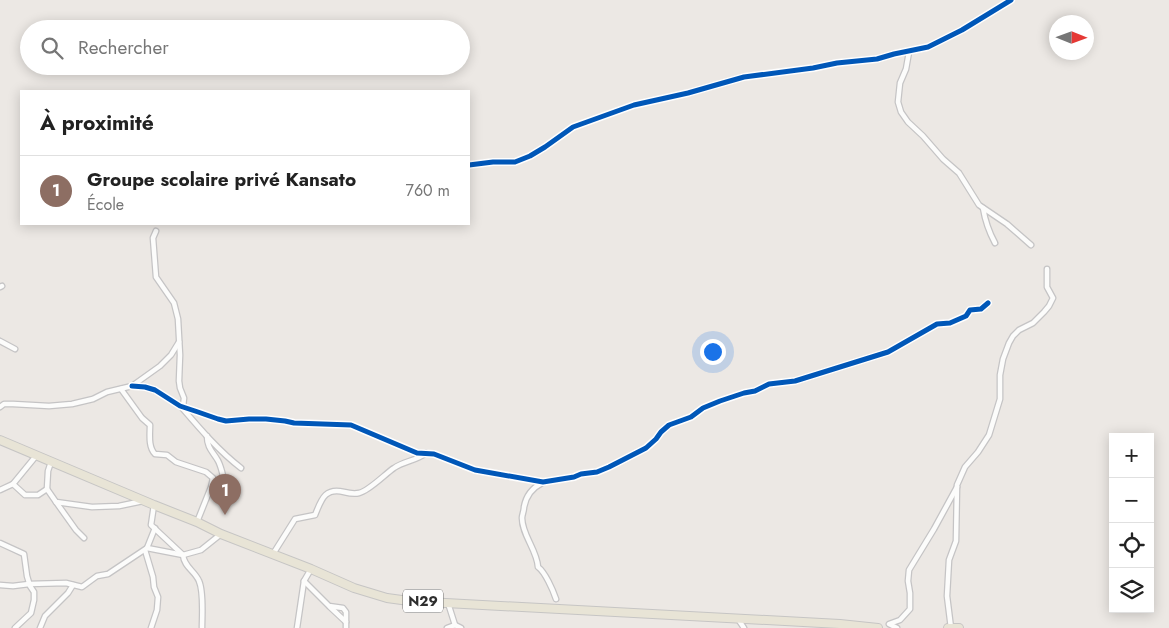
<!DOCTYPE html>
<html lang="fr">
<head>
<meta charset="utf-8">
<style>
  :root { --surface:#fff; --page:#f2f2f2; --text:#222; --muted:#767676; --line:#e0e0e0; --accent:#706f6e }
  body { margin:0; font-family:Jost,sans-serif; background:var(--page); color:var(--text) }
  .controls { position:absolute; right:15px; bottom:15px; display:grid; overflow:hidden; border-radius:0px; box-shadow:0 2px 12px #0003 }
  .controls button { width:45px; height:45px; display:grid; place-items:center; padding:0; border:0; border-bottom:1px solid var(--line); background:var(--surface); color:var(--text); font:25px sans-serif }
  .compass { position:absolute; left:1049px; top:15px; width:45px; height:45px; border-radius:50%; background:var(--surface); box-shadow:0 2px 12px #0003; rotate:91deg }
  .you { position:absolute; left:712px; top:351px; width:18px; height:18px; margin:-12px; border:4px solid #fff; border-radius:50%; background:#1a73e8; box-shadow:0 0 0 8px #1a73e833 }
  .badge { display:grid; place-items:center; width:32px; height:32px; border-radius:50%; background:var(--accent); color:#fff; font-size:16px; font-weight:700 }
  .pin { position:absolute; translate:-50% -41px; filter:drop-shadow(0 1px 2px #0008) }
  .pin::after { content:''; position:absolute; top:26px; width:18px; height:15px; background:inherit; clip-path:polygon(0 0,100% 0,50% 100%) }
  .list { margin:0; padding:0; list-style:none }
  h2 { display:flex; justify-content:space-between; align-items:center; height:65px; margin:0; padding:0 20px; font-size:21px }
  h2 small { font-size:16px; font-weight:400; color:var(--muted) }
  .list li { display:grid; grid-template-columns:32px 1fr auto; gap:15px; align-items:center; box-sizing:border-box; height:70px; padding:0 20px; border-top:1px solid var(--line) }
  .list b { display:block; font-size:19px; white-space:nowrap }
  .list p { margin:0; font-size:16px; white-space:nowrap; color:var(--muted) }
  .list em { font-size:16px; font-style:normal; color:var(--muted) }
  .icon { flex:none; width:28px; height:28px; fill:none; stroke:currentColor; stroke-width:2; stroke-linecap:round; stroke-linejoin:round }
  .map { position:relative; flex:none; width:1169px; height:628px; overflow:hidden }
  .search { position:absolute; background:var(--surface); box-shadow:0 2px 12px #0003; left:20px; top:20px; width:450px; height:55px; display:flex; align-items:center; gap:12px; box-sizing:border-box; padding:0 18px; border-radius:28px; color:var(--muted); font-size:19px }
  .panel { position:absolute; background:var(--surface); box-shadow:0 2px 12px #0003; left:20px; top:90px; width:450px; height:135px; border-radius:0px }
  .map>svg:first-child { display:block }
</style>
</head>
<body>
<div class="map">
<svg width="1169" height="628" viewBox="0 0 1169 628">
  <rect width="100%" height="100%" fill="#ece8e4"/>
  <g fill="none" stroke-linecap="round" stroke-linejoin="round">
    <g stroke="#c5c4c5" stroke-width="7">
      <g id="minor">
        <path d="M 909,52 L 906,69 L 900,83 L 898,102 L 901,112 L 908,122 L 923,136 L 943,159 L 959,173 L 979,205 L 1007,224 L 1031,245"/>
        <path d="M 469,165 L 493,162 L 515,162 L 530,156 L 545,147 L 573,127 L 634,105 L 688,93 L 744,77 L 813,68 L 837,63 L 877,59 L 894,54 L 928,47 L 962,30 L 1011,0"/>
        <path d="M 983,208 C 985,220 989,232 995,243"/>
        <path d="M 156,231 L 153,238 L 156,277 L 174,303 L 178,319 L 180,355 L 179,381 L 180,388 L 184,398 L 183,407"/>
        <path d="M 0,287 L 2,286"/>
        <path d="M 0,341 L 15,349"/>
        <path d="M 132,386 L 145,387 L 155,390 L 180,406 L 198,412 L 218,419 L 226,421 L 249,419 L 266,419 L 285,421 L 294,423 L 351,425 L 417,453 L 434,454 L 475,470 L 543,482 L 574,477 L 581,474 L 597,472 L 609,467 L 646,448 L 656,439 L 661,432 L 669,425 L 691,417 L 703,408 L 720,401 L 744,393 L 755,391 L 769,384 L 795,381 L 888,352 L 937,324 L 950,323 L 966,316 L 970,310 L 981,309 L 988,303"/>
        <path d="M 121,389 L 142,418 L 150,425 C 150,434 148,447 155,454 L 167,455 L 176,462 L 206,472 L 213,478 L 211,487 L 197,522"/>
        <path d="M 0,407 L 4,404 L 13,404 L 49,406 L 72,404 L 93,399 L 107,392 L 132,386 L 160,366 L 171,355 L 179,342"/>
        <path d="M 183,409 C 201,430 219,451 241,468"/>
        <path d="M 207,436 C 207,447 212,451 217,459 C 221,465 222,473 224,479"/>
        <path d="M 542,483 C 532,488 526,496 524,507 C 524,511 522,515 522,518 C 522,535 537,550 538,567 C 545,572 553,590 556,599"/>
        <path d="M 13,484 L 36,456"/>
        <path d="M 47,489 L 48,471 L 51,462"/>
        <path d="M 0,490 L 13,484 L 25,495 L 38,495 L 47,489 L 56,502 L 92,507 L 119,506 L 143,501"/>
        <path d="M 56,502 L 76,530 L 84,538"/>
        <path d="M 154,505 L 151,525 L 183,555 C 184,567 195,571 199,581 C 204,592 202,616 202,628"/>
        <path d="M 0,543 L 24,554 L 27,576 L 30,586 L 34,592 L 34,600 L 31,613 L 15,628"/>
        <path d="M 147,548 L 155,528"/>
        <path d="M 145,550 L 153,577 L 154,587 L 158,597 L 157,610 L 151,628"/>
        <path d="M 273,554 L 295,519 L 315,515 C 321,501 324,487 344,492 C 348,493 355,494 359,493 C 369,491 385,474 394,468 C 404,461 416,461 426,453"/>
        <path d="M 304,581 L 329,606 L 343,608 L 346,612 L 346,628"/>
        <path d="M 0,585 L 13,586 L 29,584 L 66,583 L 82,587 L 97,576 L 108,574 L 147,548 L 183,555 L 201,550 L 221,534"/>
        <path d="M 448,603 L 455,625"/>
        <path d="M 330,607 L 346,622"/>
        <path d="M 738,619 L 744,628"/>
        <path d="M 40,628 L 45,616 L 68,593 L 73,585"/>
        <path d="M 297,628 L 304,581 L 311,569"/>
        <path d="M 447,628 L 455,625 L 461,628"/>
        <path d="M 897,628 L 889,624 L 900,620 L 910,609 L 910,593 L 908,581 L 909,570 L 934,529 L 957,487"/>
        <path d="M 951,628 L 947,596 L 949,560 L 956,541 L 957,485 L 965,467 L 978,452 L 989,435 L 1000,399 L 1000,375 L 1003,359 L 1009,343 L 1013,336 L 1019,330 L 1033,323 L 1044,312 L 1049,306 L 1053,298 L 1047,287 L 1047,269"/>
      </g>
    </g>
    <g stroke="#c6c5c4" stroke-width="10">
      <g id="primary">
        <path d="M 0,440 L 154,505 L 197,522 L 221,534 L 311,569 L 354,588 L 387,598 L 409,601 L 840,624 L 878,628"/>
        <path d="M 948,628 L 959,628"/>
      </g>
    </g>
    <use href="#minor" stroke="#fcfcfb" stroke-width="4.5"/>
    <use href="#primary" stroke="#e8e4d6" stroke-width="8"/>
    <g stroke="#fff" stroke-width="8">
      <g id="cycleway">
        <path d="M 469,165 L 493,162 L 515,162 L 530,156 L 545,147 L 573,127 L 634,105 L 688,93 L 744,77 L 813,68 L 837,63 L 877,59 L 894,54 L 928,47 L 962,30 L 1011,0"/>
        <path d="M 132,386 L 145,387 L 155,390 L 180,406 L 198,412 L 218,419 L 226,421 L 249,419 L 266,419 L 285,421 L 294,423 L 351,425 L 417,453 L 434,454 L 475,470 L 543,482 L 574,477 L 581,474 L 597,472 L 609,467 L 646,448 L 656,439 L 661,432 L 669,425 L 691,417 L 703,408 L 720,401 L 744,393 L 755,391 L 769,384 L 795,381 L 888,352 L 937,324 L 950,323 L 966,316 L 970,310 L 981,309 L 988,303"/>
      </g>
    </g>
    <use href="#cycleway" stroke="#0057b8" stroke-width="5"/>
  </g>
  <g text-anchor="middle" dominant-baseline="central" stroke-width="4.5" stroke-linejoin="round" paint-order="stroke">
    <rect fill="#fff" stroke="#6d6d6d" stroke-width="1" x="403" y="589.5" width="40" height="23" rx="4"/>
    <g font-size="14" font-weight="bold" fill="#2e2e2e">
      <text x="423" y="601">N29</text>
    </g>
  </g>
</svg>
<div class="controls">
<button>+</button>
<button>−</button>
<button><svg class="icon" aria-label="locate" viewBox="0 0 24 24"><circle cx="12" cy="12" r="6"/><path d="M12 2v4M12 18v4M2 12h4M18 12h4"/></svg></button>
<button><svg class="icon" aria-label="layers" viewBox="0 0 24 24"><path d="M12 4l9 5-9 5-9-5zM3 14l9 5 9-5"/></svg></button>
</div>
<svg class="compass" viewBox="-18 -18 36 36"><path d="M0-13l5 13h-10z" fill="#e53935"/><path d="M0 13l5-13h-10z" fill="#767676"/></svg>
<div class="you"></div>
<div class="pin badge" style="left:225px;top:515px;background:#8d6e63">1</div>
<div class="search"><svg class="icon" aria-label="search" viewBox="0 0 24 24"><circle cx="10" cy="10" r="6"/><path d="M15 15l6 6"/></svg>Rechercher</div>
<section class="panel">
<h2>À proximité<small></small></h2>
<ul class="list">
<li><span class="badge" style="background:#8d6e63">1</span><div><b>Groupe scolaire privé Kansato</b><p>École</p></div><em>760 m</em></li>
</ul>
</section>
</div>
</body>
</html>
